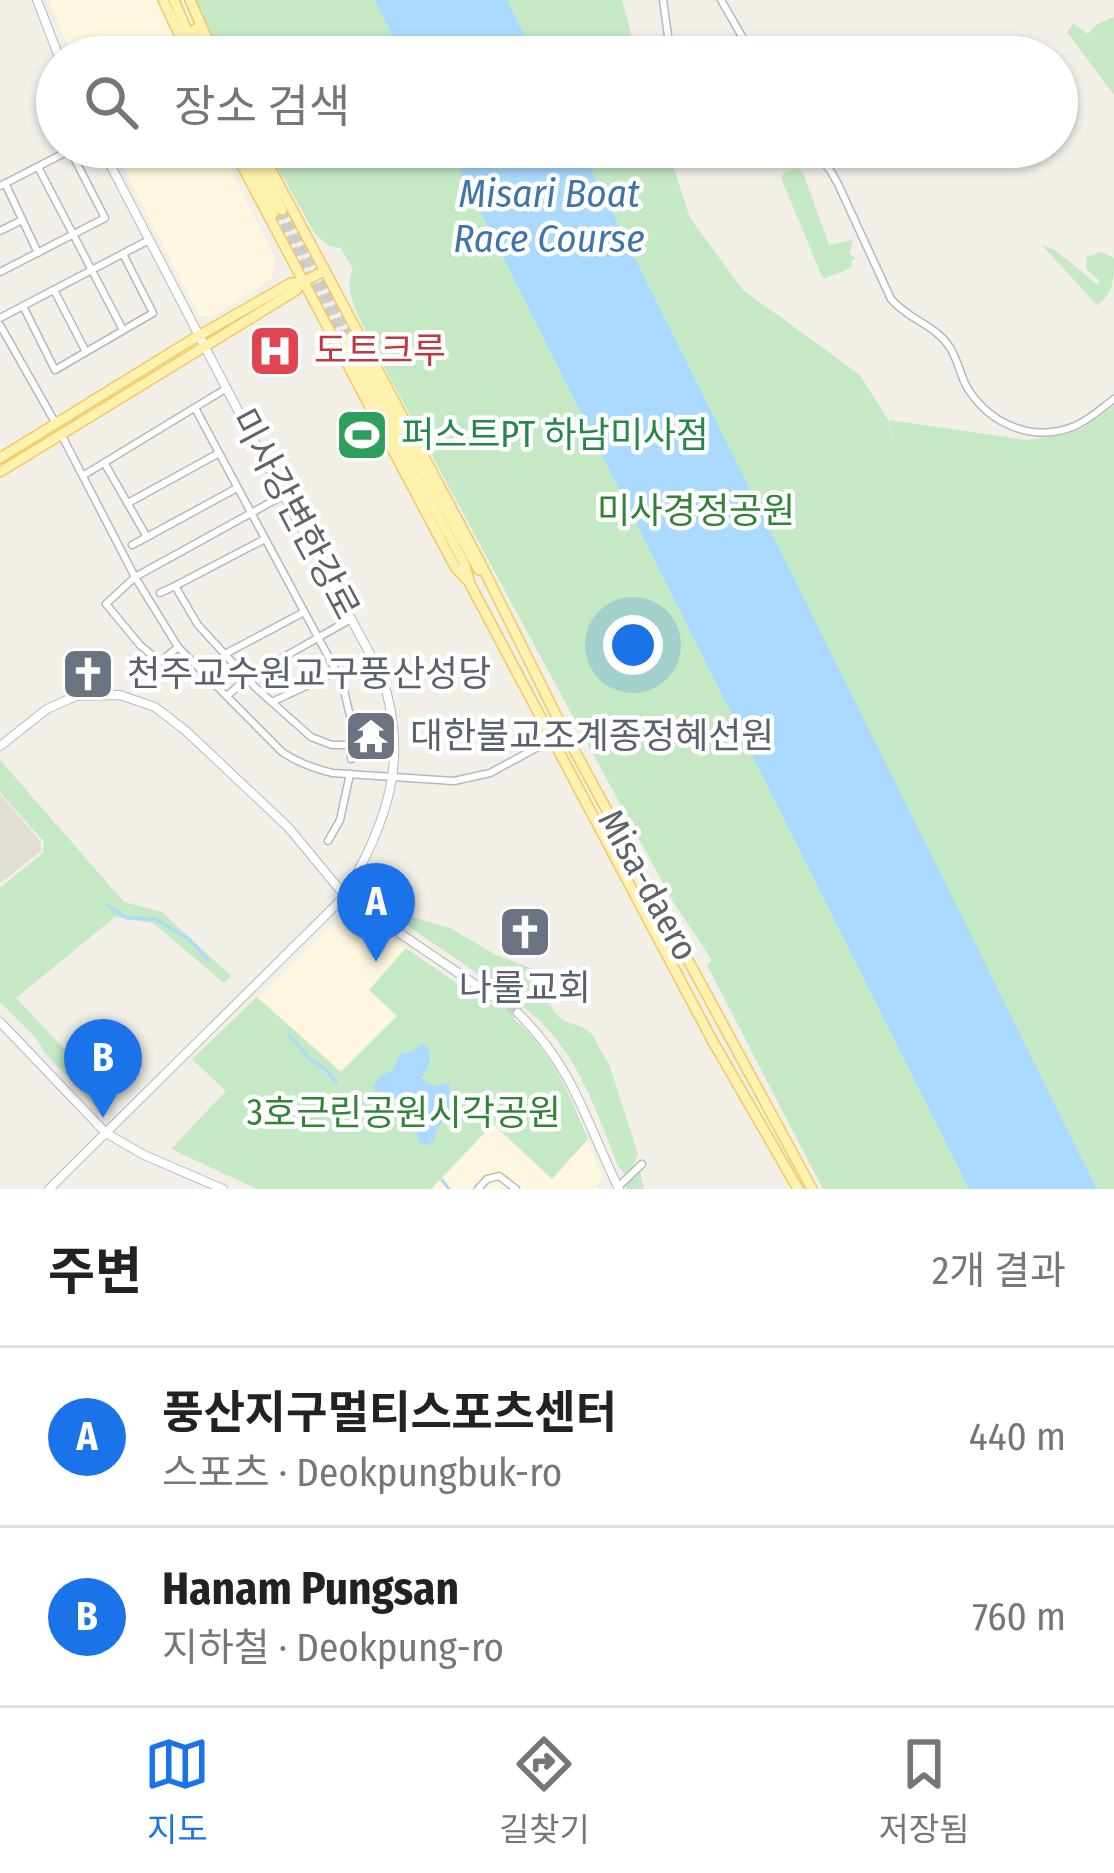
<!DOCTYPE html>
<html lang="ko">
<head>
<meta charset="utf-8">
<style>
  :root { --surface:#fff; --page:#f2f2f2; --text:#222; --muted:#767676; --line:#e0e0e0; --accent:#1a73e8 }
  body { margin:0; font-family:"Fira Sans Condensed","Noto Sans KR",sans-serif; background:var(--page); color:var(--text) }
  .you { position:absolute; left:633px; top:645px; width:42px; height:42px; margin:-30px; border:9px solid #fff; border-radius:50%; background:#1a73e8; box-shadow:0 0 0 18px #1a73e833 }
  .badge { display:grid; place-items:center; width:78px; height:78px; border-radius:50%; background:var(--accent); color:#fff; font-size:39px; font-weight:700 }
  .pin { position:absolute; translate:-50% -99px; filter:drop-shadow(0 3px 6px #0008) }
  .pin::after { content:''; position:absolute; top:63px; width:42px; height:36px; background:inherit; clip-path:polygon(0 0,100% 0,50% 100%) }
  .list { margin:0; padding:0; list-style:none }
  h2 { display:flex; justify-content:space-between; align-items:center; height:156px; margin:0; padding:0 48px; font-size:51px }
  h2 small { font-size:39px; font-weight:400; color:var(--muted) }
  .list li { display:grid; grid-template-columns:78px 1fr auto; gap:36px; align-items:center; box-sizing:border-box; height:180px; padding:0 48px; border-top:3px solid var(--line) }
  .list b { display:block; font-size:45px; white-space:nowrap }
  .list p { margin:0; font-size:39px; white-space:nowrap; color:var(--muted) }
  .list em { font-size:39px; font-style:normal; color:var(--muted) }
  .icon { flex:none; width:66px; height:66px; fill:none; stroke:currentColor; stroke-width:2; stroke-linecap:round; stroke-linejoin:round }
  .map { position:relative; flex:none; width:1114px; height:1189px; overflow:hidden }
  .search { position:absolute; background:var(--surface); box-shadow:0 3px 9px #0004; left:36px; right:36px; top:36px; height:132px; display:flex; align-items:center; gap:30px; box-sizing:border-box; padding:0 42px; border-radius:66px; color:var(--muted); font-size:45px }
  .sheet { height:516px; background:var(--surface) }
  nav { display:flex; justify-content:space-around; align-items:center; box-sizing:border-box; height:168px; border-top:3px solid var(--line); background:var(--surface); font-size:33px; color:var(--muted) }
  nav a { display:grid; justify-items:center; gap:6px }
  nav .on { color:var(--accent) }
  .map>svg:first-child { display:block }
</style>
</head>
<body>
<div class="map">
<svg width="1114" height="1189" viewBox="0 0 1114 1189">
  <rect width="100%" height="100%" fill="#f1efe8"/>
  <g fill="#fef7e0">
    <path d="M 49,0 L 158,0 L 181,57 L 72,57 Z"/>
    <path d="M 113,147 L 219,147 L 274,257 L 275,269 L 271,279 L 212,317 L 199,316 Z"/>
    <path d="M 354,910 L 406,948 L 369,990 L 397,1016 L 333,1079 L 199,1056 L 346,911 Z"/>
    <path d="M 493,1124 L 551,1178 L 587,1141 L 602,1175 L 601,1182 L 595,1189 L 431,1189 Z"/>
  </g>
  <path fill="#e1ded6" d="M 0,794 L 41,842 L 41,851 L 0,883 Z"/>
  <g fill="#c5e8c5">
    <path d="M 195,0 L 622,0 L 637,57 L 221,57 Z"/>
    <path d="M 1113,17 L 1114,18 L 1114,95 L 1067,32 L 1073,23 L 1088,34 L 1096,25 Z"/>
    <path d="M 266,147 L 667,147 L 690,218 L 743,290 L 860,375 L 888,420 L 893,445 L 889,420 L 1027,440 L 1067,434 L 1082,429 L 1114,406 L 1114,1189 L 823,1189 L 707,965 L 712,960 L 672,900 L 369,339 C 361,319 342,290 353,270 L 341,248 L 329,246 L 315,234 Z"/>
    <path d="M 798,169 L 803,173 L 829,245 L 853,240 L 849,253 L 856,259 L 852,260 L 851,268 L 823,279 L 781,178 L 784,173 Z"/>
    <path d="M 1042,245 L 1055,250 L 1098,285 L 1099,280 L 1086,269 L 1087,257 L 1101,252 L 1114,258 C 1114,278 1114,294 1097,305 Z"/>
    <path d="M 0,760 L 124,902 L 162,912 L 231,976 L 224,983 L 153,923 L 115,917 L 16,998 L 114,1101 L 107,1107 L 96,1107 L 45,1053 L 36,1038 L 0,1002 L 0,888 L 43,853 L 44,842 L 0,792 Z"/>
    <path d="M 366,882 L 395,908 L 410,916 L 452,929 L 496,955 L 533,969 L 554,1012 L 562,1020 L 584,1028 L 592,1034 L 610,1067 L 638,1154 L 633,1165 L 635,1171 L 640,1172 L 644,1189 L 626,1189 L 626,1175 L 619,1168 C 596,1110 576,1047 525,1008 L 517,1011 L 514,1019 C 553,1052 569,1094 588,1139 L 552,1179 L 493,1124 L 431,1189 L 257,1189 L 171,1149 L 226,1091 L 192,1059 L 257,997 L 341,1072 L 397,1016 L 369,990 L 406,948 L 486,1004 L 494,1004 L 501,1000 L 503,994 L 499,988 L 364,896 L 360,890 L 362,883 Z"/>
  </g>
  <g fill="#aadaff">
    <path d="M 375,0 L 507,0 L 535,57 L 403,57 Z"/>
    <path d="M 448,147 L 580,147 L 1097,1189 L 969,1189 Z"/>
    <path d="M 423,1044 L 429,1048 L 430,1062 L 422,1078 L 433,1086 L 449,1083 L 450,1101 L 463,1115 L 459,1120 C 440,1120 438,1123 434,1141 L 427,1146 L 418,1142 C 419,1103 407,1105 376,1092 L 373,1087 L 379,1077 L 393,1070 L 400,1054 L 410,1052 Z"/>
  </g>
  <g fill="none" stroke-linecap="round" stroke-linejoin="round">
    <g stroke="#aadaff" stroke-width="3">
      <path d="M 108,905 L 126,918 L 155,919 L 189,939 L 209,961"/>
      <path d="M 288,1034 L 311,1060 L 325,1069 L 337,1083"/>
      <path d="M 442,1180 L 449,1189"/>
    </g>
    <path stroke="#ccccc8" stroke-width="8" stroke-dasharray="8 4" stroke-linecap="butt" d="M 498,1000 L 518,1013"/>
    <g stroke="#ccccc8" stroke-width="9" stroke-dasharray="9 4.5" stroke-linecap="butt">
      <path d="M 282,210 L 350,338"/>
      <path d="M 274,213 L 344,343"/>
    </g>
    <g stroke="#b5b8bc" stroke-width="9">
      <g id="street">
        <path d="M 663,0 L 671,57"/>
        <path d="M 721,0 L 754,57"/>
        <path d="M 809,147 L 830,170 L 838,184 L 891,299 C 910,321 934,324 949,346 C 958,359 960,376 968,389 C 991,425 1034,443 1075,426 C 1089,420 1102,408 1114,399"/>
        <path d="M 38,167 L 123,330"/>
        <path d="M 5,183 L 38,253"/>
        <path d="M 0,186 L 76,147"/>
        <path d="M 0,231 L 22,220"/>
        <path d="M 0,272 L 105,218 L 70,150"/>
        <path d="M 54,290 L 86,352"/>
        <path d="M 23,306 L 55,370 L 153,313 L 123,254"/>
        <path d="M 0,318 L 149,240"/>
        <path d="M 0,325 L 56,424"/>
        <path d="M 195,408 L 342,682 L 351,720 L 351,745 L 332,745 L 311,737 L 255,687 L 198,625 L 175,586 L 265,539"/>
        <path d="M 62,436 L 135,577 L 178,647 L 282,752 C 299,763 314,769 333,773 L 454,781 L 490,773 L 553,739"/>
        <path d="M 105,464 L 147,537 L 237,488"/>
        <path d="M 84,475 L 227,388"/>
        <path d="M 128,503 L 219,453"/>
        <path d="M 132,545 L 147,537"/>
        <path d="M 160,593 L 175,586"/>
        <path d="M 178,647 L 160,662 L 140,645 L 106,604 L 135,577 L 284,495"/>
        <path d="M 225,654 L 304,612"/>
        <path d="M 227,696 L 247,678 L 351,619"/>
        <path d="M 272,702 L 336,672"/>
        <path d="M 351,759 L 351,745"/>
        <path d="M 328,841 L 340,820 L 350,774"/>
        <path d="M 618,1187 L 642,1164"/>
        <path d="M 478,1189 L 487,1179 L 499,1176 L 516,1189"/>
      </g>
    </g>
    <g stroke="#b6babf" stroke-width="10">
      <g id="secondary">
        <path d="M 37,0 L 59,57"/>
        <path d="M 0,746 L 47,709 L 76,696 L 120,695 L 155,707 L 186,731 L 288,827 L 345,896 L 498,1000"/>
        <path d="M 518,1013 C 574,1068 586,1122 619,1189"/>
        <path d="M 0,1022 L 106,1133 L 144,1155 L 223,1189"/>
        <path d="M 49,1189 L 345,896 C 387,820 411,760 381,674 L 245,424 L 101,147"/>
      </g>
    </g>
    <g stroke="#f2c960" stroke-width="12">
      <g id="primary">
        <path d="M 163,0 L 190,57"/>
        <path d="M 174,0 L 198,57"/>
        <path d="M 190,0 L 215,57"/>
        <path d="M 195,29 L 208,57"/>
        <path d="M 232,147 L 455,567 L 467,580"/>
        <path d="M 241,147 L 274,213"/>
        <path d="M 250,147 L 282,210"/>
        <path d="M 259,147 L 479,560 L 565,733 L 812,1189"/>
        <path d="M 350,338 L 479,570"/>
        <path d="M 344,343 L 464,563 L 470,584 L 712,1040 L 798,1189"/>
        <path d="M 0,458 L 188,342 L 291,283 L 303,282 L 324,271"/>
        <path d="M 0,472 L 295,291 L 303,282"/>
      </g>
    </g>
    <use href="#street" stroke="#fff" stroke-width="6"/>
    <use href="#secondary" stroke="#fff" stroke-width="8"/>
    <use href="#primary" stroke="#fff2af" stroke-width="9"/>
  </g>
  <defs>
    <g id="hospital-square" transform="scale(2.7)"><rect x="-9" y="-9" width="18" height="18" rx="4" fill="#e0444e" stroke="#fff"/><path d="M-5-5h3v3.5h4V-5h3V5h-3V1.5h-4V5h-3Z" fill="#fff"/></g>
    <g id="stadium-square" transform="scale(2.7)"><rect x="-9" y="-9" width="18" height="18" rx="4" fill="#2e9e5b" stroke="#fff"/><path d="M0-5a6.5 5 0 1 0 0 10a6.5 5 0 1 0 0-10ZM-3.5-1.8h7v3.6h-7Z" fill="#fff"/></g>
    <g id="church-square" transform="scale(2.7)"><rect x="-9" y="-9" width="18" height="18" rx="4" fill="#6b7280" stroke="#fff"/><path d="M-1.2-6h2.4v3.5h3.3v2.4h-3.3V6h-2.4V-.1h-3.3v-2.4h3.3Z" fill="#fff"/></g>
    <g id="temple-square" transform="scale(2.7)"><rect x="-9" y="-9" width="18" height="18" rx="4" fill="#6b7280" stroke="#fff"/><path d="M0-6L5-2H3V0L6.5 2.5H4V6H1.5V3h-3V6H-4V2.5H-6.5L-3 0V-2H-5Z" fill="#fff"/></g>
  </defs>
  <g fill-rule="evenodd">
    <use href="#hospital-square" x="275" y="351"/>
    <use href="#stadium-square" x="362" y="435"/>
    <use href="#church-square" x="88" y="674"/>
    <use href="#temple-square" x="371" y="736"/>
    <use href="#church-square" x="525" y="932"/>
  </g>
  <g text-anchor="middle" dominant-baseline="central" stroke-width="9" stroke-linejoin="round" paint-order="stroke">
    <g font-size="36" fill="#be3a42" stroke="#fff" text-anchor="start">
      <text x="314" y="351">도트크루</text>
    </g>
    <g font-size="36" fill="#27864d" stroke="#fff" text-anchor="start">
      <text x="401" y="435">퍼스트PT 하남미사점</text>
    </g>
    <g font-size="36" fill="#348238" stroke="#fff">
      <text x="696" y="511">미사경정공원</text>
      <text x="404" y="1113">3호근린공원시각공원</text>
    </g>
    <g font-size="36" fill="#5f6368" stroke="#fff">
      <text transform="translate(295 514) rotate(62)">미사강변한강로</text>
      <text transform="translate(648 885) rotate(61)">Misa-daero</text>
    </g>
    <g font-size="36" fill="#5b616d" stroke="#fff" text-anchor="start">
      <text x="127" y="674">천주교수원교구풍산성당</text>
      <text x="410" y="736">대한불교조계종정혜선원</text>
      <text x="525" y="988" text-anchor="middle">나룰교회</text>
    </g>
    <g font-size="39" font-style="italic" fill="#4174aa" stroke="#fff">
      <text x="549" y="194">Misari Boat<tspan x="549" dy="45">Race Course</tspan></text>
    </g>
  </g>
</svg>
<div class="you"></div>
<div class="pin badge" style="left:376px;top:962px">A</div>
<div class="pin badge" style="left:103px;top:1118px">B</div>
<div class="search"><svg class="icon" aria-label="search" viewBox="0 0 24 24"><circle cx="10" cy="10" r="6"/><path d="M15 15l6 6"/></svg>장소 검색</div>
</div>
<section class="sheet">
<h2>주변<small>2개 결과</small></h2>
<ul class="list">
<li><span class="badge">A</span><div><b>풍산지구멀티스포츠센터</b><p>스포츠 · Deokpungbuk-ro</p></div><em>440 m</em></li>
<li><span class="badge">B</span><div><b>Hanam Pungsan</b><p>지하철 · Deokpung-ro</p></div><em>760 m</em></li>
</ul>
</section>
<nav>
<a class="on"><svg class="icon" aria-label="map" viewBox="0 0 24 24"><path d="M3 6l6-2 6 2 6-2v14l-6 2-6-2-6 2zM9 4v14M15 6v14"/></svg>지도</a>
<a><svg class="icon" aria-label="directions" viewBox="0 0 24 24"><path d="M12 3l9 9-9 9-9-9zM9 14v-3h6M13 9l2 2-2 2"/></svg>길찾기</a>
<a><svg class="icon" aria-label="saved" viewBox="0 0 24 24"><path d="M7 4h10v16l-5-4-5 4z"/></svg>저장됨</a>
</nav>
</body>
</html>
